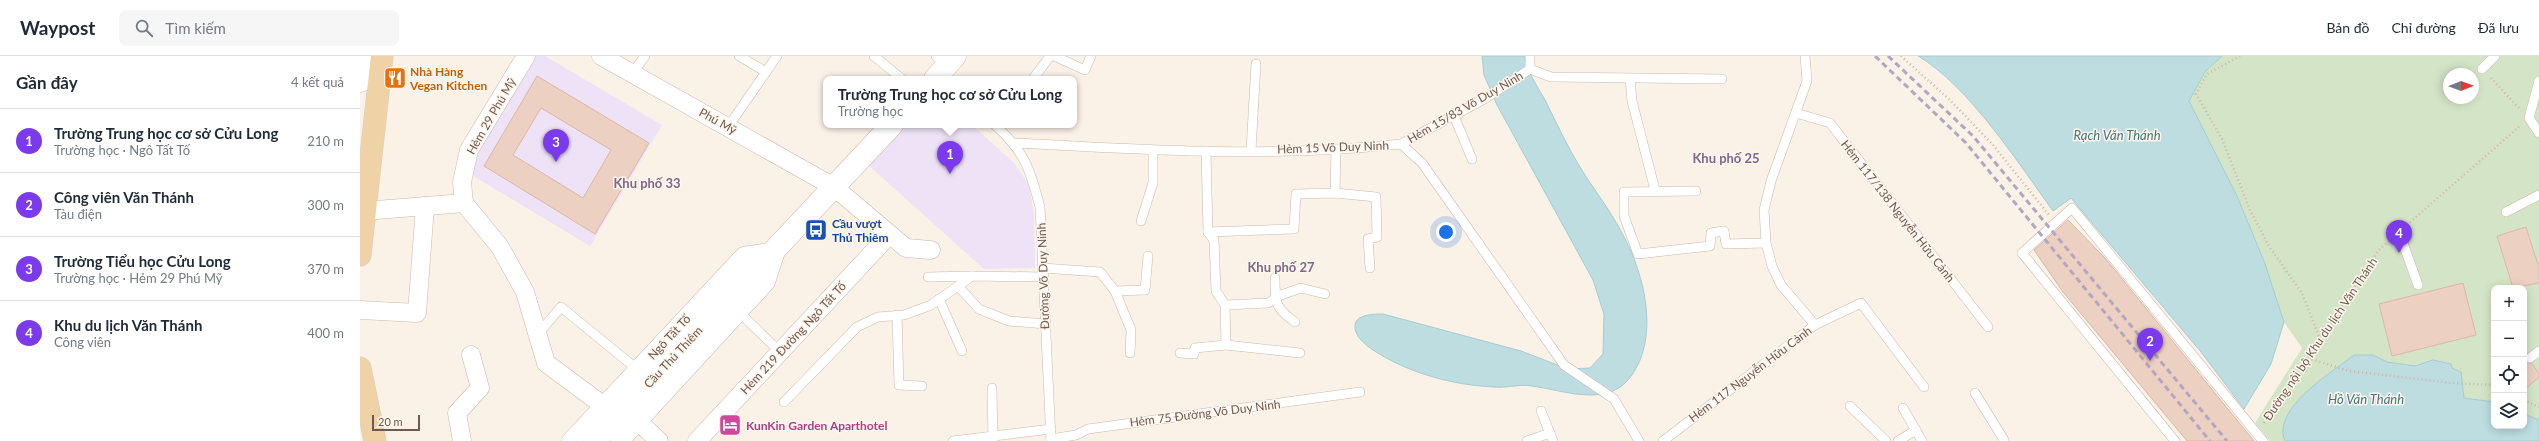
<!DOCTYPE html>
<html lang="vi">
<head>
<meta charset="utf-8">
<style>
  :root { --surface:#fff; --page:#f6f6f7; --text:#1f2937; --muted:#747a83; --line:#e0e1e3; --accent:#7c3aed }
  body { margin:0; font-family:Lato,sans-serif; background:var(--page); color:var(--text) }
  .controls { position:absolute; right:12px; bottom:12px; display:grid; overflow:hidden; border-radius:8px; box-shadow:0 2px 10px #0003 }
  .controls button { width:36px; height:36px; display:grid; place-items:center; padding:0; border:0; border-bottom:1px solid var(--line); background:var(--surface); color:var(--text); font:20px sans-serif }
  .compass { position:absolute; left:2083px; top:12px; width:36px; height:36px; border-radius:50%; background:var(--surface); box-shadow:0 2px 10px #0003; rotate:89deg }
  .scale { position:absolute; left:12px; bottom:10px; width:48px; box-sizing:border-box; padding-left:4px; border:2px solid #70594e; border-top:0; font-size:11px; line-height:14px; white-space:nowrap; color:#70594e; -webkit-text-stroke:3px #fdf6ed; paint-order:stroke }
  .you { position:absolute; left:1086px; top:176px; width:14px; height:14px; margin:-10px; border:3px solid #fff; border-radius:50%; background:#1a73e8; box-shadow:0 0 0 6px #1a73e833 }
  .badge { display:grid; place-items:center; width:26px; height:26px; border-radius:50%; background:var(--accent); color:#fff; font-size:13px; font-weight:700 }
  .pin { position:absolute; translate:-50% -33px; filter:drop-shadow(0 1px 2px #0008) }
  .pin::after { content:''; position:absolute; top:21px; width:14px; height:12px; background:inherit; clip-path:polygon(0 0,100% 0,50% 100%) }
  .popup { position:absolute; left:463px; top:20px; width:254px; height:52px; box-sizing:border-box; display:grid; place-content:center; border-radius:8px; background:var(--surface); filter:drop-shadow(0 1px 3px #0005); font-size:13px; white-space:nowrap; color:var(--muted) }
  .popup b { font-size:15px; color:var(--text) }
  .popup::after { content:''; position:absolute; left:50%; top:100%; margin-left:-8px; border:8px solid transparent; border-top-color:var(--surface) }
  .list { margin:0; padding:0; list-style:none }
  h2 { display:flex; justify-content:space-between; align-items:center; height:52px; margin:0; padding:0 16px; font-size:17px }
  h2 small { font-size:13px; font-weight:400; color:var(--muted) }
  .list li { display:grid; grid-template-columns:26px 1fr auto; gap:12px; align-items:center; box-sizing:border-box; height:64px; padding:0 16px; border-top:1px solid var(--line) }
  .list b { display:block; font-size:15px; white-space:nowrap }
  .list p { margin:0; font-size:13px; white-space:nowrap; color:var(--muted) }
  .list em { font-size:13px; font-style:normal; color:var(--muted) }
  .icon { flex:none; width:22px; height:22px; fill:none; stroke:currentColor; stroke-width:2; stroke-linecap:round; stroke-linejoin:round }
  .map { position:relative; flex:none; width:2179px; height:385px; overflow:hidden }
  header { display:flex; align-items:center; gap:24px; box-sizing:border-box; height:56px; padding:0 20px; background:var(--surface); border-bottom:1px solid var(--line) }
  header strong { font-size:19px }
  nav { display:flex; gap:22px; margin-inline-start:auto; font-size:14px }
  .search { width:280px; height:36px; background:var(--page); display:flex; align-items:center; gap:10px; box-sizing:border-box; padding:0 14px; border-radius:8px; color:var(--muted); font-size:15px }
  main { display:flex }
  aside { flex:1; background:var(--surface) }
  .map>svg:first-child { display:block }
</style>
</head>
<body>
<header>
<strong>Waypost</strong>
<div class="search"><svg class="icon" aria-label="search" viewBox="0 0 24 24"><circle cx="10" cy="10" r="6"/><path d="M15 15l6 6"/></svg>Tìm kiếm</div>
<nav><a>Bản đồ</a><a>Chỉ đường</a><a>Đã lưu</a></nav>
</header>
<main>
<aside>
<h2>Gần đây<small>4 kết quả</small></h2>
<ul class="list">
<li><span class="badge">1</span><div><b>Trường Trung học cơ sở Cửu Long</b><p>Trường học · Ngô Tất Tố</p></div><em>210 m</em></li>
<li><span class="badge">2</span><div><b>Công viên Văn Thánh</b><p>Tàu điện</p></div><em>300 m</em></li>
<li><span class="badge">3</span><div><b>Trường Tiểu học Cửu Long</b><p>Trường học · Hẻm 29 Phú Mỹ</p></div><em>370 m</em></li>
<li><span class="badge">4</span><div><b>Khu du lịch Văn Thánh</b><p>Công viên</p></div><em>400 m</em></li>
</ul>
</aside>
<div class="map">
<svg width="2179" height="385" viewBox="0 0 2179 385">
  <rect width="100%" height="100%" fill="#faf1e7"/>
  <g fill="#eee3f6">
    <path d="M 174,0 L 185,0 L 302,69 L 230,190 L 110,118 L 117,95 Z"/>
    <path d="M 543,69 L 612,69 L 654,107 L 669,129 L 674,158 L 675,212 L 624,213 L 507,108 Z"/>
  </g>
  <path fill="#d4e5c7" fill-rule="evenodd" d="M 1862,0 L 2179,0 L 2179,385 L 1910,385 L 1895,367 L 1942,292 L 1924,266 L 1904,205 L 1877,140 L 1829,45 L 1845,16 ZM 2089,18 L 2113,18 L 2113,42 L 2089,42 ZM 2134,232 L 2164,232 L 2164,370 L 2134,370 Z"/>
  <g fill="#bddde1" stroke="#a5ccd1">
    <path d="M 1122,0 L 1164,0 C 1167,15 1177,30 1185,44 C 1196,66 1207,90 1220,111 C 1234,134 1251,155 1263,179 C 1285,219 1301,285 1268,324 C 1245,351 1202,334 1172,330 C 1160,328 1147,332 1134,331 C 1092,329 1048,317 1013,294 C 1006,289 994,280 995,270 C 995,258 1015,258 1023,258 L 1161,295 L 1208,313 L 1230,312 L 1243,298 L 1244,258 L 1233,224 L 1137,49 L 1124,19 Z"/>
    <path d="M 1558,0 L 1862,0 L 1845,16 L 1829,45 L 1877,140 L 1904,205 L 1924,266 L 1911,308 L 1884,353 L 1841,296 L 1711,142 L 1693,155 C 1659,108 1608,29 1558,0 Z"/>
    <path d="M 1994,299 L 2013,299 L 2027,306 L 2055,310 L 2073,304 L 2091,308 L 2092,312 L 2101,316 L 2104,342 L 2134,346 L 2134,370 L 2164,370 L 2164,358 L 2179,364 L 2179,385 L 1925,385 C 1911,353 1972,316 1994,299 Z"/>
  </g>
  <g fill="#ecd1c2" stroke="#dcb7a4" fill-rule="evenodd">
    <path d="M 177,20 L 289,87 L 235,178 L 124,110 ZM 181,52 L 251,94 L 223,142 L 153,99 Z"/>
    <path d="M 1708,164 L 1745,202 L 1894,385 L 1827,385 L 1703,236 L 1674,194 Z"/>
    <path d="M 2166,171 L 2179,212 L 2179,227 L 2153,232 L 2137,180 Z"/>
    <path d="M 2103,227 L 2116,279 L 2032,300 L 2019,248 Z"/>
    <path d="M 2164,297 L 2165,305 L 2172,308 L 2179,317 L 2179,321 L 2164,334 Z"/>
  </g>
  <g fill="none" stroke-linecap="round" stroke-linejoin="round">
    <g stroke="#cab9ae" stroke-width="10">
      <g id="lane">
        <path d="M 379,0 L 406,16"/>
        <path d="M 514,0 L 542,23"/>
        <path d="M 576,0 L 587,9"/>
        <path d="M 694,0 L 725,14 L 731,0"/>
        <path d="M 1445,0 L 1447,25 L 1411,125 L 1404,154 L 1406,187 L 1412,210 L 1421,229 L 1455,269"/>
        <path d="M 1170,13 L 1191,21 L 1362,23"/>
        <path d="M 1170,13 L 1170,0"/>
        <path d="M 2122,13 L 2135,0"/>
        <path d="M 272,18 L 285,0"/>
        <path d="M 673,23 L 690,0"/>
        <path d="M 1270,23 L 1272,45 L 1295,134"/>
        <path d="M 2179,25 L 2169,62 L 2179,77"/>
        <path d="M 1436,57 L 1470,67 L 1628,271"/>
        <path d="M 1094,60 L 1112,103"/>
        <path d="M 635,69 C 665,96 670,113 680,151 L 691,385"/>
        <path d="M 368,71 L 417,0"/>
        <path d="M 655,87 C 783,94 913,102 1041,88 L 1062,107 L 1204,309 L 1254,343 L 1279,385"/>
        <path d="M 1041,88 L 1126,42 L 1170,13"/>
        <path d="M 891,94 L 896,8"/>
        <path d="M 846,95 L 848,176 L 854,184 L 856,235 L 865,249 L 866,289 L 940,297"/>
        <path d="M 1336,135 L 1264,136 L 1264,160 L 1278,198 L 1350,190 L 1351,177 L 1364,175 L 1366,188 L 1406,187"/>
        <path d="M 975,137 L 976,93"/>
        <path d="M 2146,156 L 2179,139"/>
        <path d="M 781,165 L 793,127 L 793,94"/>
        <path d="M 848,176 L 934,173 L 936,138 L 975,137 L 1016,141 L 1017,181 L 1008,183 L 1010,212"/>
        <path d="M 2039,176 L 2058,229"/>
        <path d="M 682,212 L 740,216 L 755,235 L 771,274 L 770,297"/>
        <path d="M 568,221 L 612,220"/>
        <path d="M 915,222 C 915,247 915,252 935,266"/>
        <path d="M 598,230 L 612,220 L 684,221"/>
        <path d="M 755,235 L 785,234 L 788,200"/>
        <path d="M 579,243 L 602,295"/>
        <path d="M 865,249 L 908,247 L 921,239 L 941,232 L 965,238"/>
        <path d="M 379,256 L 420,296"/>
        <path d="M 537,259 L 539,329 L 562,330"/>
        <path d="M 178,278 L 201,251 L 278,314"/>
        <path d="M 820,297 L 834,298 L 835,292 L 866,289"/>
        <path d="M 2170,302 L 2179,295"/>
        <path d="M 632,332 L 633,385"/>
        <path d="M 1615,337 L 1644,384 L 1643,385"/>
        <path d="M 424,346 L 497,271 L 518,261 L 544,259 L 571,249 L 598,230 L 619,253 L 649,265 L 685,268"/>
        <path d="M 1490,350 L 1526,385"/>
        <path d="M 1543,352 L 1562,385"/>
        <path d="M 1181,355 L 1193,385"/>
        <path d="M 691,383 L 716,379 L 728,373 L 1000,336"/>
        <path d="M 593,385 L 691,373"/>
        <path d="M 1167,385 L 1190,377"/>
        <path d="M 1303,385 L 1455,269 L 1501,247 L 1564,331"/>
        <path d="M 1538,385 L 1556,374"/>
        <path d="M 1815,385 L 1662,197 L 1712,152 L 1903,385"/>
      </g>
    </g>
    <g stroke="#cab9ae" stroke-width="19">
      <g id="street">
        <path d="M 241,0 L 474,131 L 546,192 L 571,194"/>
        <path d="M 104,147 L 140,191 L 165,236 L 186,307 L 244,350"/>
        <path d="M 104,147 L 102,126 L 109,94 L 166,0"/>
        <path d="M 4,155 L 104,147"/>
        <path d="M 0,254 L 57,257 L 65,150"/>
        <path d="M 279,366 L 299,385"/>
        <path d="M 102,385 L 97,357 L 120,332 L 111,299"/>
        <path d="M 211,385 L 384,200 L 416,195 L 406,226 L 260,385"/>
        <path d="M 337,385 L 529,179"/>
      </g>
    </g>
    <g stroke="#cebbaf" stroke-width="23">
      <g id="secondary">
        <path d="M 575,23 L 595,0"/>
        <path d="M 0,25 L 4,0"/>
        <path d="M 235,385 L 532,69"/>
      </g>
    </g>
    <g stroke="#d4cdca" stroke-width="23">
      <g id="primary">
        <path d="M 0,199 L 22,0"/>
        <path d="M 0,312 L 15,385"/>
      </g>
    </g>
    <g stroke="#d0b4a5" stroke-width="2.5" stroke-dasharray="1 3" stroke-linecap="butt">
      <path d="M 1541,0 L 1591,45 L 1633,89 L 1689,159"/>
      <path d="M 1880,0 L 1847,18 L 1836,38 L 1862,83 L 1890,154 L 1910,192 L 1942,237 L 1960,283"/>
      <path d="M 2131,22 L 2159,52"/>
      <path d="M 2047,169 L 2161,69"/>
      <path d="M 1948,302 L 1989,315 L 2092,327 L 2134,329"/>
      <path d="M 2164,344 L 2179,351"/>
      <path d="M 1904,367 L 2019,194 L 2030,184"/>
    </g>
    <use href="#lane" stroke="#fff" stroke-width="9"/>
    <use href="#street" stroke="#fff" stroke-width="18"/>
    <use href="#secondary" stroke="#fff" stroke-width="22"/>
    <use href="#primary" stroke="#f0d2a7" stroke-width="22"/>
    <g stroke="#b4a6c2" stroke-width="3" stroke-dasharray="6 4" stroke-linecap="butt">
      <path d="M 1515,0 L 1606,87 L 1850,385"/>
      <path d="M 1528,0 L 1613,80 L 1867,385"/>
    </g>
  </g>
  <defs>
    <g id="restaurant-square" transform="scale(1.15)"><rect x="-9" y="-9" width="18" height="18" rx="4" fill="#e8710a" stroke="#fdf6ed"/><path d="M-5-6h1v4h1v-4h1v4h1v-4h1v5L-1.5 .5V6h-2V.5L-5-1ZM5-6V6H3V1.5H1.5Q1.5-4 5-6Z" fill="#fff"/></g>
    <g id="bus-square" transform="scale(1.15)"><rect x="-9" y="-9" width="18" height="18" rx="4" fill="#1a4fb4" stroke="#fdf6ed"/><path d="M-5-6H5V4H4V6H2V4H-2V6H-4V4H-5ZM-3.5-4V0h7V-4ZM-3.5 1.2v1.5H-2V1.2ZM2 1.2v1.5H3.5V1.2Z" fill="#fff"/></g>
    <g id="hotel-square" transform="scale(1.15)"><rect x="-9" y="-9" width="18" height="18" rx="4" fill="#d1479c" stroke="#fdf6ed"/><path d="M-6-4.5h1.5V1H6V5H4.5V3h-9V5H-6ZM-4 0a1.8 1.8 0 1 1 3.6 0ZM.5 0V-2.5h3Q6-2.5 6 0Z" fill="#fff"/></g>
  </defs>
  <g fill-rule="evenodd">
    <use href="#restaurant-square" x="35" y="22"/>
    <use href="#bus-square" x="456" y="174"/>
    <use href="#hotel-square" x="370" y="369"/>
  </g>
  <g text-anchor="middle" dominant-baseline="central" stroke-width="3" stroke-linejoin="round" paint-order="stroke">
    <g font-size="12" font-weight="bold" fill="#c56008" stroke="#fdf6ed" text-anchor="start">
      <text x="50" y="15">Nhà Hàng<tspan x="50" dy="14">Vegan Kitchen</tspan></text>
    </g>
    <g font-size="12" fill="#70594e" stroke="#fdf6ed">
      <text transform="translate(1105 51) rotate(-30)">Hẻm 15/83 Võ Duy Ninh</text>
      <text transform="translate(131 60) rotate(-60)">Hẻm 29 Phú Mỹ</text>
      <text transform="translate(358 65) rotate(29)">Phú Mỹ</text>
      <text transform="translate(973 91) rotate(-2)">Hẻm 15 Võ Duy Ninh</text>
      <text transform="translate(1538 155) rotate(52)">Hẻm 117/138 Nguyễn Hữu Cảnh</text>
      <text transform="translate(683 220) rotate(-92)">Đường Võ Duy Ninh</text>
      <text transform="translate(309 281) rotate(-47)">Ngô Tất Tố</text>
      <text transform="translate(433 282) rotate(-47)">Hẻm 219 Đường Ngô Tất Tố</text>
      <text transform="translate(1960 283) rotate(-56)">Đường nội bộ Khu du lịch Văn Thánh</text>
      <text transform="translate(313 301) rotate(-47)">Cầu Thủ Thiêm</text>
      <text transform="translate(1390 318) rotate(-37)">Hẻm 117 Nguyễn Hữu Cảnh</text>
      <text transform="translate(845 357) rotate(-7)">Hẻm 75 Đường Võ Duy Ninh</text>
    </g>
    <g font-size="12" font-weight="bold" fill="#164399" stroke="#fdf6ed" text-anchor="start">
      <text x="472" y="167">Cầu vượt<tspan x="472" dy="14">Thủ Thiêm</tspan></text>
    </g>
    <g font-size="12" font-weight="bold" fill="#b23c85" stroke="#fdf6ed" text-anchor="start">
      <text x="386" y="369">KunKin Garden Aparthotel</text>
    </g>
    <g font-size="13" font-style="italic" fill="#47737a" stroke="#fdf6ed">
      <text x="1757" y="79">Rạch Văn Thánh</text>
      <text x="2006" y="343">Hồ Văn Thánh</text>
    </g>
    <g font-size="13" font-weight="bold" fill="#7e668c" stroke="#fdf6ed">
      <text x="1366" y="102">Khu phố 25</text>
      <text x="287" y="127">Khu phố 33</text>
      <text x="921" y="211">Khu phố 27</text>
    </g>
  </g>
</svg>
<div class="controls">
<button>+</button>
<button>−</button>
<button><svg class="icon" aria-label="locate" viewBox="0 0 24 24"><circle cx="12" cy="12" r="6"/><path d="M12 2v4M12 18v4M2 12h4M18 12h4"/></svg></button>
<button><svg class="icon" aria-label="layers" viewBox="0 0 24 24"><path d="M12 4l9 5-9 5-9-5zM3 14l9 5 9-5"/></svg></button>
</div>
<svg class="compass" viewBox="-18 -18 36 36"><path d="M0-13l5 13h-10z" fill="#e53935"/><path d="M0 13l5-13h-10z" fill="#747a83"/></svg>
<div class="scale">20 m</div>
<div class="you"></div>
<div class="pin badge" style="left:590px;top:118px">1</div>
<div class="popup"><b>Trường Trung học cơ sở Cửu Long</b>Trường học</div>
<div class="pin badge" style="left:1790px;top:305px">2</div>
<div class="pin badge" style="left:196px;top:106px">3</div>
<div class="pin badge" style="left:2039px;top:197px">4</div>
</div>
</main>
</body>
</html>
